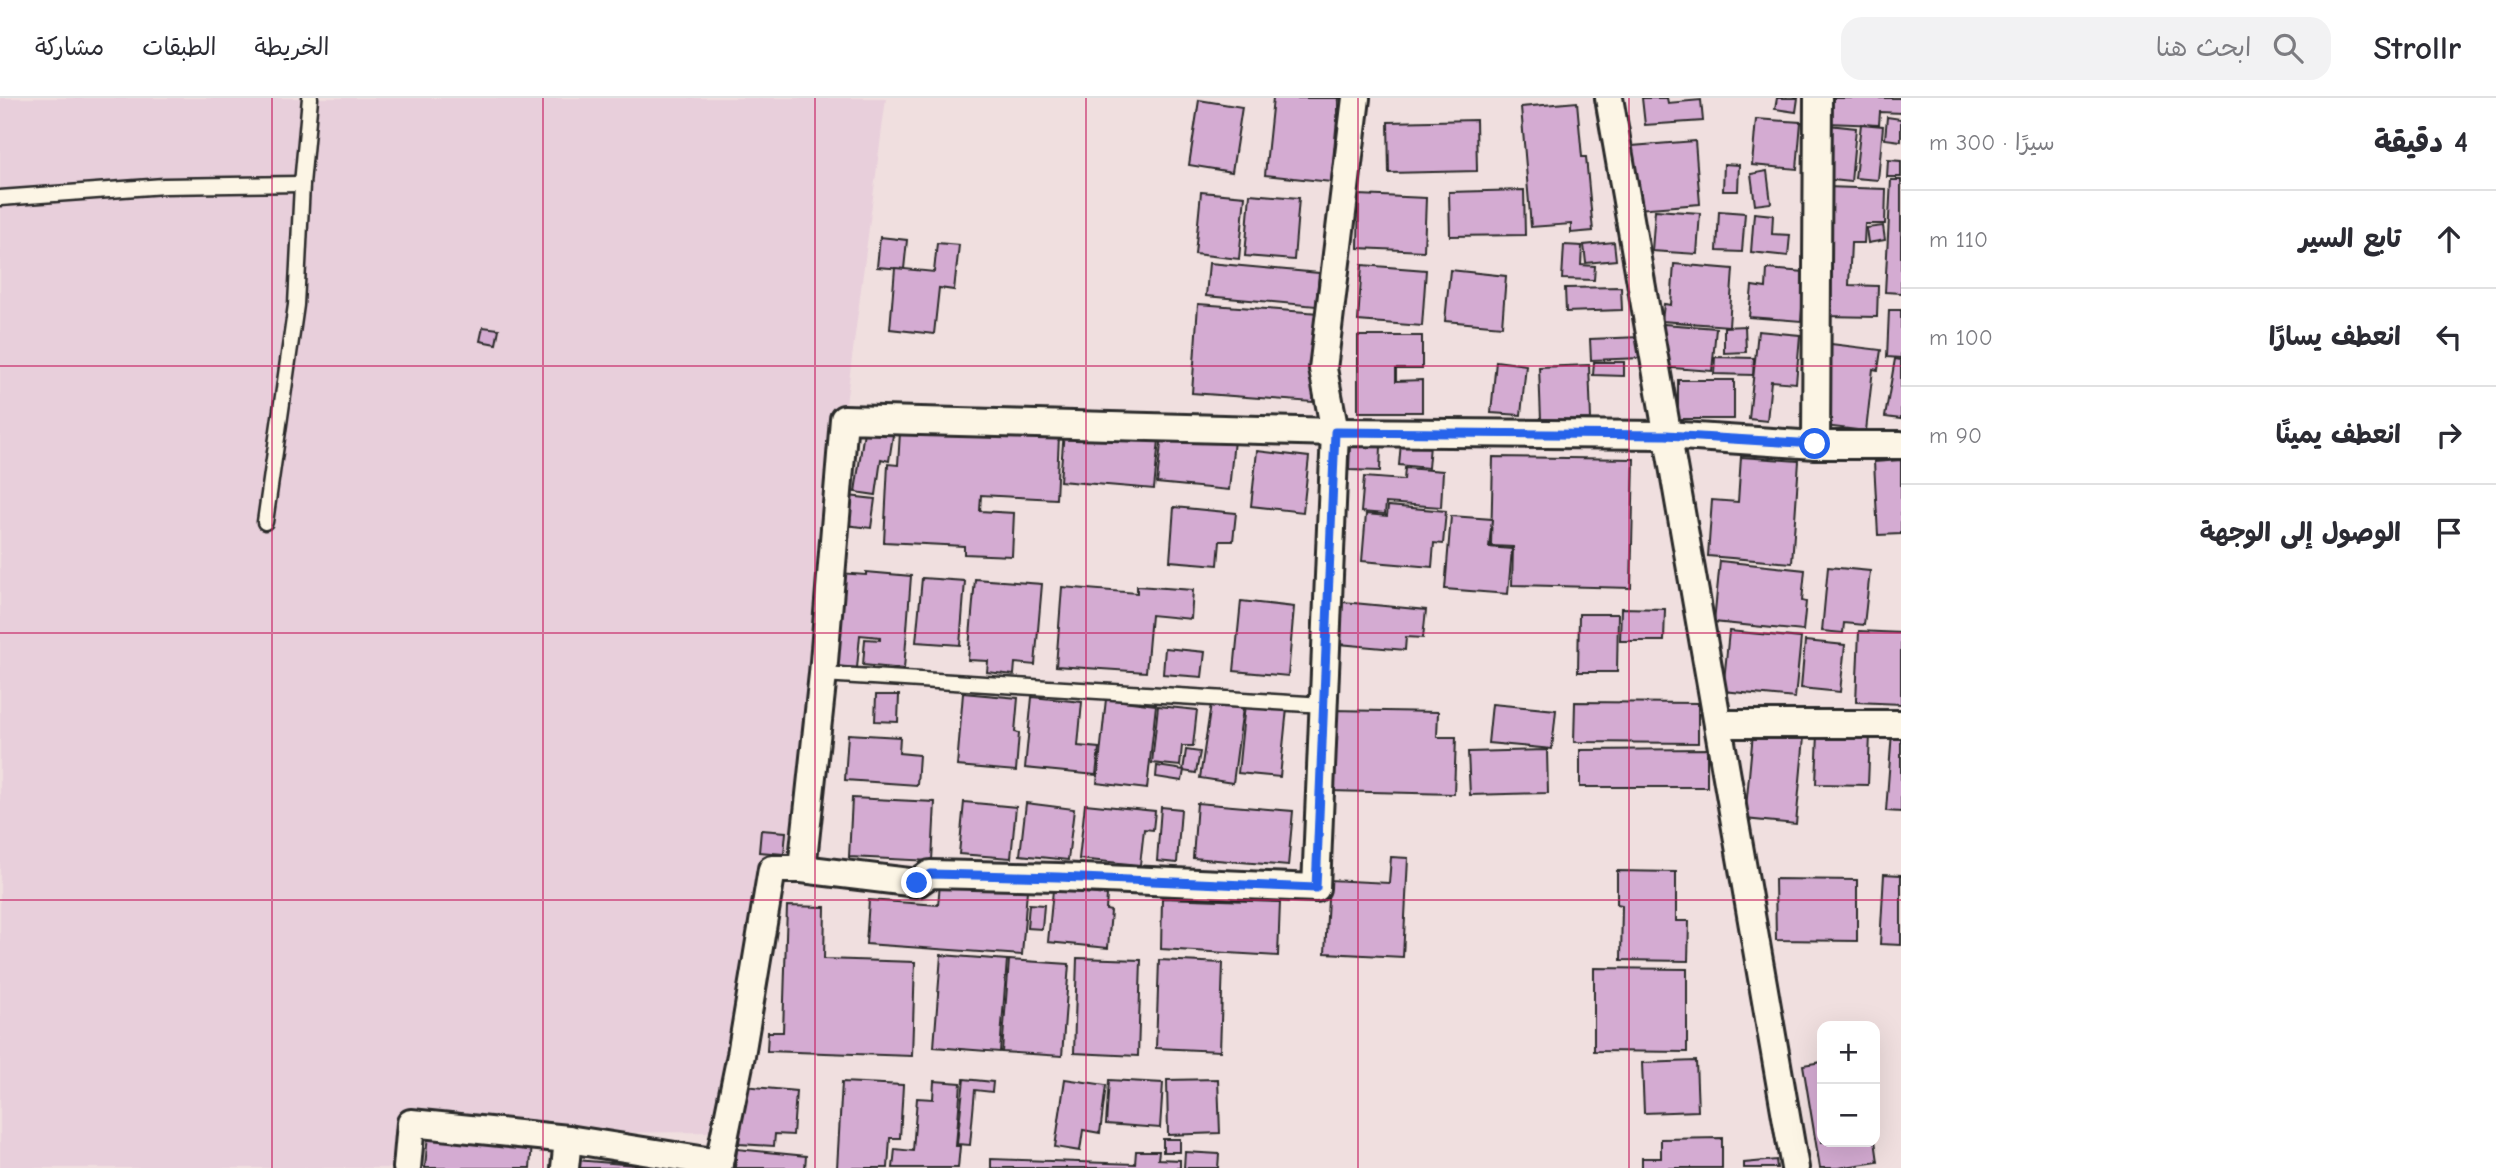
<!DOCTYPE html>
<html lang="ar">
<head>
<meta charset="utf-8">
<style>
  :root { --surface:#fff; --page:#f2f2f3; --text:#2b2b33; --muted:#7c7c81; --line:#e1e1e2 }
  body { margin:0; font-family:"Comic Neue","Playpen Sans Arabic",sans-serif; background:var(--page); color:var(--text); direction:rtl }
  .controls { position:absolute; right:21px; bottom:21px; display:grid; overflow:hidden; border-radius:14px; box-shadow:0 7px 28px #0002 }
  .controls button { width:63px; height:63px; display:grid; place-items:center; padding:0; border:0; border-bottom:2px solid var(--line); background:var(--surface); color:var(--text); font:35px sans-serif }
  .stop { position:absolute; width:21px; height:21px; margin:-16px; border:5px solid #2563eb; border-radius:50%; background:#fff }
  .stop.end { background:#2563eb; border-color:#fff; box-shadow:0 2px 7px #0008 }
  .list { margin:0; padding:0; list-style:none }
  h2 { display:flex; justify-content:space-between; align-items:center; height:91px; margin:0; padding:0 28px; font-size:30px }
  h2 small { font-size:23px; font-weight:400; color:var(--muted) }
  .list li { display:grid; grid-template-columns:46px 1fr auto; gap:21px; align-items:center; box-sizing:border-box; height:98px; padding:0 28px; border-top:2px solid var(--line) }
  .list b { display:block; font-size:26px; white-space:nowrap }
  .list em { font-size:23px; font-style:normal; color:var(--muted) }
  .icon { flex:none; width:38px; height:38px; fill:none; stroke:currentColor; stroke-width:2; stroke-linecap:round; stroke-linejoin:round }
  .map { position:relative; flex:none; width:1901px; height:1070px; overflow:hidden; direction:ltr }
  header { display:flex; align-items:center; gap:42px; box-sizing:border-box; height:98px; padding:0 35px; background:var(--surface); border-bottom:2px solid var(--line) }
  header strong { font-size:33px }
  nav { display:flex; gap:38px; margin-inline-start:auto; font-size:24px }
  .search { width:490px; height:63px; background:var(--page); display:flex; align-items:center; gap:18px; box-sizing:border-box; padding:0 24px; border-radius:21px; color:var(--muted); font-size:26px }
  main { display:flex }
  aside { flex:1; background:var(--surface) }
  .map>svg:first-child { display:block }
</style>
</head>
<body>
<header>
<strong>Strollr</strong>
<div class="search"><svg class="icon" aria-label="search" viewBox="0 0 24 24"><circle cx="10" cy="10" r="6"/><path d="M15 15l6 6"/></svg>ابحث هنا</div>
<nav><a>الخريطة</a><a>الطبقات</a><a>مشاركة</a></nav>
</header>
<main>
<aside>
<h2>4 دقيقة<small>سيرًا · 300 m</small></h2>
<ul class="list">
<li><svg class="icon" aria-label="ahead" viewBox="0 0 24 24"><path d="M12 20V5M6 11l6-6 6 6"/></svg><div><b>تابع السير</b></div><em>110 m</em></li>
<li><svg class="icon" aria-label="left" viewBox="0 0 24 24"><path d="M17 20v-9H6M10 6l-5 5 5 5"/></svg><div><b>انعطف يسارًا</b></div><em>100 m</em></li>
<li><svg class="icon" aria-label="right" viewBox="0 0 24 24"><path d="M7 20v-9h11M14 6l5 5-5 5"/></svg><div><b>انعطف يمينًا</b></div><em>90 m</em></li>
<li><svg class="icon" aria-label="arrive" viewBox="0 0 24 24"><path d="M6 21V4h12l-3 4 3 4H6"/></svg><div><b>الوصول إلى الوجهة</b></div></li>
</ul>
</aside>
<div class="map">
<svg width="1901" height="1070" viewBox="0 0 1901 1070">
  <rect width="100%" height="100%" fill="#f0dfdf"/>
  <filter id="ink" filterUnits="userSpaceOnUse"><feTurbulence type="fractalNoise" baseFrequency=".0143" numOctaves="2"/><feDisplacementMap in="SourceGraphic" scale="14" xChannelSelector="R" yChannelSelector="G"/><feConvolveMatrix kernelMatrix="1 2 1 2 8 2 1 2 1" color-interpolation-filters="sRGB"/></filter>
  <g filter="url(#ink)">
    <path fill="#e8cfdb" d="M 0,0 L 886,0 L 844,321 L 802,771 L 772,771 L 725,1034 L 569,1035 L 406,1016 L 401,1070 L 0,1070 Z"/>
    <g fill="#d4abd2" stroke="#2b2b2b" stroke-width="2">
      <path d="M 1273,0 L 1339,0 L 1331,84 L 1265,77 Z"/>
      <path d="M 1642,0 L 1667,0 L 1668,5 L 1701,2 L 1703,23 L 1645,27 Z"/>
      <path d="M 1777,0 L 1798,0 L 1796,14 L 1775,11 Z"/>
      <path d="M 1828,0 L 1901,0 L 1901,15 L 1880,14 L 1879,27 L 1827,25 Z"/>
      <path d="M 1199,2 L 1242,9 L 1232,74 L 1189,67 Z"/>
      <path d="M 1577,4 L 1582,59 L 1586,59 L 1593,133 L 1571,135 L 1571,126 L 1531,129 L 1521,9 Z"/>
      <path d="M 1887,19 L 1901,21 L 1901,43 L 1885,41 Z"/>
      <path d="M 1756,21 L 1801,24 L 1797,71 L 1752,67 Z"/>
      <path d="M 1476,22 L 1477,73 L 1389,75 L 1388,24 Z"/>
      <path d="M 1861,26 L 1883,28 L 1878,82 L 1855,80 Z"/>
      <path d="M 1828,27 L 1856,30 L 1851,84 L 1823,81 Z"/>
      <path d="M 1695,43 L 1700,106 L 1637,111 L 1632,48 Z"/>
      <path d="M 1888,62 L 1901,63 L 1901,79 L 1887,79 Z"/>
      <path d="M 1724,66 L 1739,67 L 1738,93 L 1723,93 Z"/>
      <path d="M 1767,73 L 1771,105 L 1755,107 L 1751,76 Z"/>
      <path d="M 1891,82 L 1901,82 L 1901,195 L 1885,194 Z"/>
      <path d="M 1826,89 L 1886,91 L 1885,126 L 1865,126 L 1864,145 L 1851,145 L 1849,187 L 1878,188 L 1877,219 L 1825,218 Z"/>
      <path d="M 1524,92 L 1525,137 L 1450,138 L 1449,94 Z"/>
      <path d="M 1201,94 L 1245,98 L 1239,161 L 1195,156 Z"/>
      <path d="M 1250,96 L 1299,100 L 1294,162 L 1245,158 Z"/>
      <path d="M 1359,97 L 1426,100 L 1424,153 L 1358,150 Z"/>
      <path d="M 1655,112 L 1700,115 L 1697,156 L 1652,153 Z"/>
      <path d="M 1719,113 L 1745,115 L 1742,154 L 1717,153 Z"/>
      <path d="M 1754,115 L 1773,117 L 1772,136 L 1790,137 L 1788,158 L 1751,154 Z"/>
      <path d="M 1883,128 L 1885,142 L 1868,145 L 1866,130 Z"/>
      <path d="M 880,139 L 907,142 L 904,171 L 877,169 Z"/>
      <path d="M 1614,144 L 1616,162 L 1586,165 L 1584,147 Z"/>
      <path d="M 937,145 L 959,147 L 954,192 L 939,190 L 934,236 L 890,231 L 895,170 L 934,174 Z"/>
      <path d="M 1564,147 L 1582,148 L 1581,167 L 1595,168 L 1594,182 L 1562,181 Z"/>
      <path d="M 1209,165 L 1319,175 L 1316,208 L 1206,198 Z"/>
      <path d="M 1674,166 L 1733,171 L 1729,228 L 1662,223 L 1664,206 L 1671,207 Z"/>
      <path d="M 1362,167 L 1426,172 L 1422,228 L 1358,223 Z"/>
      <path d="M 1767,171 L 1805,174 L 1801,223 L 1749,219 L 1752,188 L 1766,190 Z"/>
      <path d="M 1450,172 L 1506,178 L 1502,228 L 1445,223 Z"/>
      <path d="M 1621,189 L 1622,212 L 1566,214 L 1565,190 Z"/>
      <path d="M 1198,206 L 1319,215 L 1313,304 L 1192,295 Z"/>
      <path d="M 1889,212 L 1901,212 L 1901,260 L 1887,259 Z"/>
      <path d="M 1663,226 L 1716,230 L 1712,273 L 1660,269 Z"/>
      <path d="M 1745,228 L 1746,254 L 1724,255 L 1724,229 Z"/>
      <path d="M 483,229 L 499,231 L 496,246 L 480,243 Z"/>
      <path d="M 1758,233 L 1800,237 L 1796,285 L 1771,283 L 1767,323 L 1749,321 Z"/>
      <path d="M 1358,238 L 1422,238 L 1422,271 L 1396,271 L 1396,283 L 1422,282 L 1422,314 L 1358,314 Z"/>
      <path d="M 1641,239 L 1642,260 L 1591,262 L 1590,241 Z"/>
      <path d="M 1831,246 L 1881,252 L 1878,272 L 1873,271 L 1866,333 L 1816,327 Z"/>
      <path d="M 1715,259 L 1754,260 L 1753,277 L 1714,276 Z"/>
      <path d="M 1895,261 L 1901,262 L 1901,321 L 1885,319 Z"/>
      <path d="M 1496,263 L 1526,267 L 1521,317 L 1491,315 Z"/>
      <path d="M 1594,264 L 1624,264 L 1624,278 L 1593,277 Z"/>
      <path d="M 1589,267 L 1591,321 L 1541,322 L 1539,269 Z"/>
      <rect x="1678" y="282" width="56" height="39"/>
      <path d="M 864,333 L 893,337 L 889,363 L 881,361 L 876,397 L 855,394 Z"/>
      <path d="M 1064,333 L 1159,342 L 1154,391 L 1060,383 Z"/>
      <path d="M 900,334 L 1059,338 L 1056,401 L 981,397 L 980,413 L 1014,415 L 1012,458 L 964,456 L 964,448 L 884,444 L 888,366 L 898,367 Z"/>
      <path d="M 1162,335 L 1234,342 L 1229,392 L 1157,385 Z"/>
      <path d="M 1401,345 L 1430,347 L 1428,370 L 1399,367 Z"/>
      <path d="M 1350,347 L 1381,348 L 1380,373 L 1349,372 Z"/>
      <path d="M 1257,353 L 1309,359 L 1303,414 L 1251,408 Z"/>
      <path d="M 1493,359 L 1634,361 L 1631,490 L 1512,487 L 1513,449 L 1491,448 Z"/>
      <path d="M 1741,359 L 1799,363 L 1792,465 L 1708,458 L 1712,402 L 1738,404 Z"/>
      <path d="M 1901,362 L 1901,436 L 1878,437 L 1874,364 Z"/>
      <path d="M 1405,370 L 1443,373 L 1441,409 L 1386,405 L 1385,416 L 1361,414 L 1364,379 L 1404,382 Z"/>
      <path d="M 848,398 L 875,401 L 871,430 L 845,427 Z"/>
      <path d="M 1388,408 L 1446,413 L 1443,446 L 1434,445 L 1432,469 L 1362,463 L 1366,416 L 1387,418 Z"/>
      <path d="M 1174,409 L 1236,415 L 1233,443 L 1220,443 L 1218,467 L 1170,463 Z"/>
      <path d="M 1451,418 L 1492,421 L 1489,449 L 1512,451 L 1508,496 L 1445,491 Z"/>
      <path d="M 1720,463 L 1805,472 L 1802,503 L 1806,504 L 1803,533 L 1714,524 Z"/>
      <path d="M 1828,469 L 1870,473 L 1864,527 L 1844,525 L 1843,535 L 1822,533 Z"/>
      <path d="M 866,474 L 911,478 L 904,571 L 863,567 L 865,541 L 880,542 L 880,539 L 860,537 L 857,570 L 832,568 L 839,475 L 866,477 Z"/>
      <path d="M 922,480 L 965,483 L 960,547 L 916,544 Z"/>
      <path d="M 975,481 L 1042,486 L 1035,567 L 1015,565 L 1014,577 L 987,574 L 988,563 L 968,562 Z"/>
      <path d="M 1137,488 L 1193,492 L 1191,521 L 1151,517 L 1146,574 L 1056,568 L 1062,489 L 1137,495 Z"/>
      <path d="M 1241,503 L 1294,509 L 1288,578 L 1234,573 Z"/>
      <path d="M 1343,504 L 1426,512 L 1423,540 L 1406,539 L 1405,552 L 1339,546 Z"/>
      <path d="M 1621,510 L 1665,511 L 1664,543 L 1620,543 Z"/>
      <path d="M 1579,516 L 1618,516 L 1617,574 L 1578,574 Z"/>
      <path d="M 1729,533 L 1801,540 L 1795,600 L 1723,593 Z"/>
      <path d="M 1859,533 L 1901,535 L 1901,606 L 1856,604 Z"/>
      <path d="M 1805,543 L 1845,547 L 1840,594 L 1801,590 Z"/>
      <path d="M 1165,550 L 1205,554 L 1202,579 L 1163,576 Z"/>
      <path d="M 963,595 L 1018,600 L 1015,634 L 1019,635 L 1016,673 L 957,668 Z"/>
      <path d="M 876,597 L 899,597 L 898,624 L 875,623 Z"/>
      <path d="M 1032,599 L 1082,604 L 1078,648 L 1099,650 L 1096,677 L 1025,670 Z"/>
      <path d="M 1106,601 L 1156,607 L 1147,691 L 1097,685 Z"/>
      <path d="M 1575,604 L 1698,605 L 1698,645 L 1574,644 Z"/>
      <path d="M 1211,606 L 1243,610 L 1233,685 L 1200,680 Z"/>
      <path d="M 1245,606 L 1287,610 L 1280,679 L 1238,675 Z"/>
      <path d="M 1492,606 L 1556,612 L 1552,651 L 1488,645 Z"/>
      <path d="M 1158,608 L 1197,612 L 1193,648 L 1182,648 L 1180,668 L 1152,665 Z"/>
      <path d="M 1332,612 L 1438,614 L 1437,639 L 1456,639 L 1454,696 L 1330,693 Z"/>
      <path d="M 1892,634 L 1901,634 L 1901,714 L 1886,713 Z"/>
      <path d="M 1753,635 L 1804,639 L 1796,726 L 1745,721 Z"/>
      <path d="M 1818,635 L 1870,636 L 1868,687 L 1816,686 Z"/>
      <path d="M 848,636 L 900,639 L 899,655 L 919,657 L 917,687 L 845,682 Z"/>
      <path d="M 1707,651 L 1707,689 L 1580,689 L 1580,652 Z"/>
      <path d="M 1186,652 L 1200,654 L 1196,675 L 1183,673 Z"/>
      <path d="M 1547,652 L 1548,695 L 1470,697 L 1468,654 Z"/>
      <path d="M 1157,668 L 1184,672 L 1182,683 L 1156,679 Z"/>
      <path d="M 852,700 L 935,704 L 932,763 L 849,759 Z"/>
      <path d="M 964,704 L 1016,709 L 1011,760 L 959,756 Z"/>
      <path d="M 1026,705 L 1074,711 L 1068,762 L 1020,757 Z"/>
      <path d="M 1197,705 L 1293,713 L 1288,768 L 1193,760 Z"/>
      <path d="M 1085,706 L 1155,713 L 1153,732 L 1144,731 L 1140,767 L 1079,761 Z"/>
      <path d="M 1161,709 L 1181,711 L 1177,765 L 1157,763 Z"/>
      <path d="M 761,732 L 786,734 L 784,756 L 759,754 Z"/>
      <path d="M 1391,759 L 1408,760 L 1403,859 L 1325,855 L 1329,782 L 1389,785 Z"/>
      <path d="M 1617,773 L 1676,774 L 1676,823 L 1689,823 L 1688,863 L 1621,862 L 1622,807 L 1617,806 Z"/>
      <path d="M 1884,776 L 1901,777 L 1901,847 L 1880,846 Z"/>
      <path d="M 1775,781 L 1857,782 L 1857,843 L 1776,842 Z"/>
      <path d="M 940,786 L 1027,792 L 1022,857 L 866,846 L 869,802 L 938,807 Z"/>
      <path d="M 1053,792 L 1107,797 L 1106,812 L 1111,813 L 1108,850 L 1048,844 Z"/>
      <path d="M 1162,800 L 1280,804 L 1278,858 L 1161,851 Z"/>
      <path d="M 1029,806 L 1044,807 L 1042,831 L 1027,830 Z"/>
      <path d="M 787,808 L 825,809 L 824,861 L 915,864 L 912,958 L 767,953 L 768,934 L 783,934 Z"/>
      <path d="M 941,857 L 1007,862 L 1000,954 L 934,949 Z"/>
      <path d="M 1077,860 L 1141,862 L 1138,958 L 1074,955 Z"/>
      <path d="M 1009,862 L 1069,866 L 1062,958 L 1002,954 Z"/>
      <path d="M 1159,862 L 1223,865 L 1220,953 L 1156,950 Z"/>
      <path d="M 1594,870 L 1687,871 L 1687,954 L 1594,953 Z"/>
      <path d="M 1696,963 L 1698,1013 L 1644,1015 L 1642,965 Z"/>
      <path d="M 1822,964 L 1822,1044 L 1875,1042 L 1878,1064 L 1838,1070 L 1820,1070 L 1803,967 Z"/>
      <path d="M 964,981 L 993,984 L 992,994 L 975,992 L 970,1047 L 957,1046 Z"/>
      <path d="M 1065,981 L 1106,987 L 1100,1035 L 1083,1032 L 1080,1053 L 1055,1049 Z"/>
      <path d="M 1218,981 L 1220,1035 L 1168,1037 L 1167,982 Z"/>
      <path d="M 1109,982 L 1163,985 L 1160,1030 L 1106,1026 Z"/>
      <path d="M 934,983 L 961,985 L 956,1048 L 960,1048 L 958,1070 L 893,1070 L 895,1051 L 913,1053 L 917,1000 L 933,1001 Z"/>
      <path d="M 842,984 L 903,987 L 900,1040 L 890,1040 L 888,1070 L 837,1070 Z"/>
      <path d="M 744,988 L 796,993 L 793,1037 L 775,1036 L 774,1048 L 739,1046 Z"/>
      <path d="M 428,1036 L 532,1045 L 530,1070 L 425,1070 Z"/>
      <path d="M 1722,1040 L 1722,1070 L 1642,1070 L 1642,1060 L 1661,1060 L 1661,1041 Z"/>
      <rect x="1163" y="1041" width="17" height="13"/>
      <path d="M 737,1051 L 806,1058 L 805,1070 L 735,1070 Z"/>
      <path d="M 1136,1053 L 1159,1053 L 1158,1061 L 1180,1062 L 1180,1070 L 991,1070 L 991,1061 L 1135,1066 Z"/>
      <path d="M 1185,1054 L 1219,1056 L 1218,1070 L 1184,1070 Z"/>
      <path d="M 576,1062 L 670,1070 L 575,1070 Z"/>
      <path d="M 1776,1062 L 1777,1070 L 1744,1070 L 1744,1065 Z"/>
    </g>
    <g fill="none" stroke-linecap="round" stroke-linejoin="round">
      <g stroke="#2b2b2b" stroke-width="19">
        <g id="service">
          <path d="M 0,100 L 164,88 L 302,86"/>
          <path d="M 265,424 L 296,207 L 302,86 L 310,0"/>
          <path d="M 823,576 L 1324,607"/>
        </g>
      </g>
      <g stroke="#2b2b2b" stroke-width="32">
        <g id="minor">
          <path d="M 1609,0 L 1795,1070"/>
          <path d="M 1816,347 L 1818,0"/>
          <path d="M 1718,626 L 1901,626"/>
          <path d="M 802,771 L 917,785 L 930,776 L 1058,779 L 1316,790 L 1335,334 L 1666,337 L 1816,347 L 1901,347"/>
          <path d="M 407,1070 L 411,1025 L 568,1041 L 719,1065"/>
          <path d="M 565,1070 L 568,1041"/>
          <path d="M 718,1070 L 741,957 L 772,771 L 802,771 L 823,576 L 844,321 L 1335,334 L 1323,271 L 1356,0"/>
        </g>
      </g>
      <use href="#service" stroke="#fcf5e5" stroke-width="14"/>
      <use href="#minor" stroke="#fcf5e5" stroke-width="26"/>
    </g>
  </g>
  <g fill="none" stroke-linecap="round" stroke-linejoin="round" filter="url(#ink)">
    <path stroke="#2563eb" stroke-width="9" d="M 917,785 L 930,776 L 1058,779 L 1316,790 L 1335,334 L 1666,337 L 1815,346"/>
  </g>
  <path fill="none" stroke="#c2185b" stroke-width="2" stroke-opacity="0.55" d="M 272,0 L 272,1070M 543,0 L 543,1070M 815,0 L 815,1070M 1086,0 L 1086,1070M 1358,0 L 1358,1070M 1629,0 L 1629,1070M 0,268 L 1901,268M 0,535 L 1901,535M 0,802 L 1901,802"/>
</svg>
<div class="controls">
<button>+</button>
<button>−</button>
</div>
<div class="stop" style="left:1815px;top:346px"></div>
<div class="stop end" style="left:917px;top:785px"></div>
</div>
</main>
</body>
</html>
